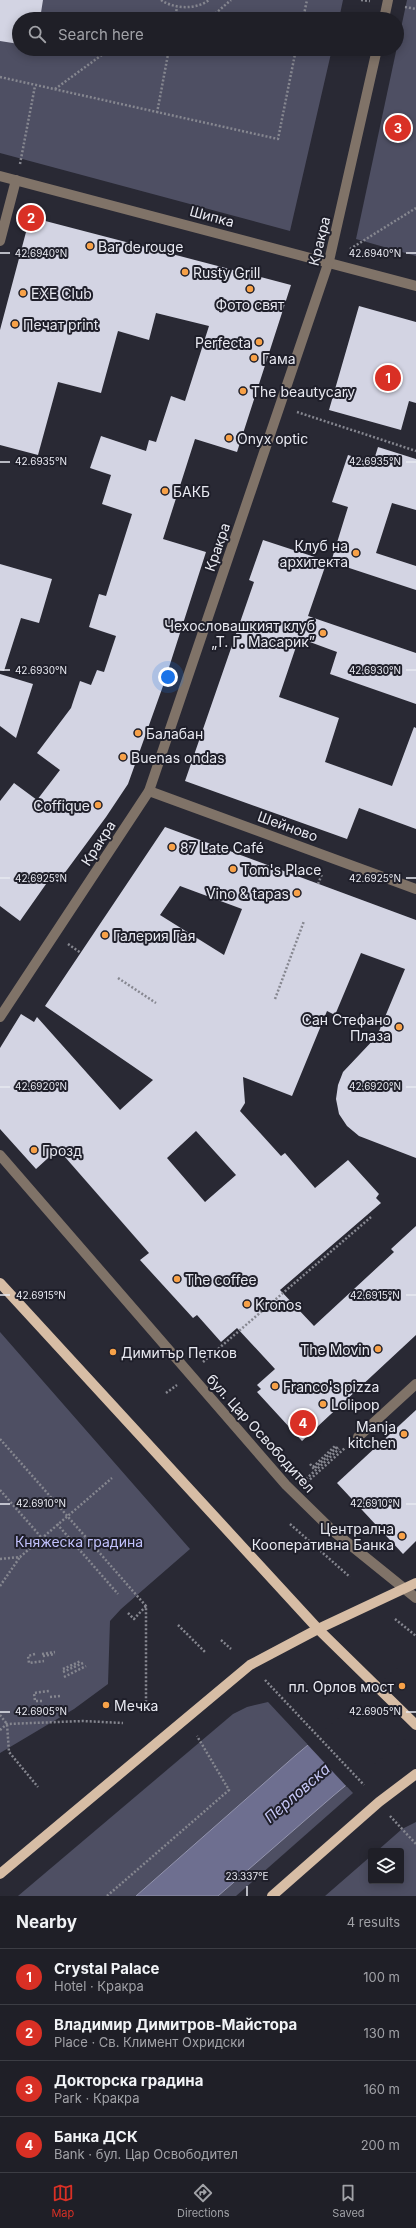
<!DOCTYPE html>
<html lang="en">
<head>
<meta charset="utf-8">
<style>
  :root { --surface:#1f1f27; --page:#27272f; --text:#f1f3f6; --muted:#a1a2a7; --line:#3c3d44; --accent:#d93025 }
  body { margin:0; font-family:Inter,sans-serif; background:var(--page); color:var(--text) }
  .controls { position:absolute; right:12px; bottom:12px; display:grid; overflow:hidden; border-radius:4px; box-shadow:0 2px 10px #0003 }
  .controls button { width:36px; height:36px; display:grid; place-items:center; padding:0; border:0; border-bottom:1px solid var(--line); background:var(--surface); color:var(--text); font:20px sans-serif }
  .you { position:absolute; left:168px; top:677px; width:14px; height:14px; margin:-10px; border:3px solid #fff; border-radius:50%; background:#1a73e8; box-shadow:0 0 0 6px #1a73e833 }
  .badge { display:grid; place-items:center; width:26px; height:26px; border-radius:50%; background:var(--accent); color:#fff; font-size:13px; font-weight:700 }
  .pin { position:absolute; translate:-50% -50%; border:2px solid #fff; box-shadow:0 1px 4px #0006 }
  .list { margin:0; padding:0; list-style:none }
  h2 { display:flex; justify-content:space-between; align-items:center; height:52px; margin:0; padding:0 16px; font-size:17px }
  h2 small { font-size:13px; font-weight:400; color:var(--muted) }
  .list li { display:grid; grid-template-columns:26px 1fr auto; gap:12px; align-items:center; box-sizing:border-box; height:56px; padding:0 16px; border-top:1px solid var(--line) }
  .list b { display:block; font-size:15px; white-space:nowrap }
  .list p { margin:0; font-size:13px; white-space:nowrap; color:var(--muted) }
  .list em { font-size:13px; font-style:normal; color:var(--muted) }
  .icon { flex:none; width:22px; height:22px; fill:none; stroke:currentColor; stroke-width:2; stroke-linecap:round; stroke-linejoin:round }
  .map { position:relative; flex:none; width:416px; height:1896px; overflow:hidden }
  .search { position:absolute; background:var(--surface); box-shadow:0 2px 10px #0003; left:12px; right:12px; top:12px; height:44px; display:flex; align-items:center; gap:10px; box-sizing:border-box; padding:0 14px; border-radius:22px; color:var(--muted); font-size:15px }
  .sheet { height:276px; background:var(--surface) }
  nav { display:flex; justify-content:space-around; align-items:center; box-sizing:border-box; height:56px; border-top:1px solid var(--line); background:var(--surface); font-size:11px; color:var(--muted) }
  nav a { display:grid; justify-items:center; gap:2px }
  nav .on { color:var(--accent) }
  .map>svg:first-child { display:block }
</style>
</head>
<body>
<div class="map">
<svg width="416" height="1896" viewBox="0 0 416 1896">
  <rect width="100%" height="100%" fill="#292934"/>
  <g fill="#4e4f63">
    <path d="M 0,0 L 343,0 L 339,19 L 19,19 L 19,49 L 332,49 L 290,231 L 0,153 Z"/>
    <path d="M 407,0 L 416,0 L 416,256 L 356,239 Z"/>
    <path d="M 0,1332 L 190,1549 L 121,1609 L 110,1621 L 108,1684 L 74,1709 L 0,1753 Z"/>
    <path d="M 268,1702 L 353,1793 L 236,1896 L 18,1896 L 233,1714 L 247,1707 Z"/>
    <path d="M 416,1822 L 416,1896 L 325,1896 L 371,1856 L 371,1881 L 401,1881 L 401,1851 L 377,1851 L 402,1829 Z"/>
  </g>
  <path fill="#6e6f90" stroke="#9394ad" d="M 413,1657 L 416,1727 L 333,1796 L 218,1896 L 136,1896 L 296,1755 Z"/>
  <path fill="#292934" d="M 416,1653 L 416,1730 L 347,1787 L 307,1744 Z"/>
  <g fill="#d3d4e3" fill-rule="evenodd">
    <path d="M 0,0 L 43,0 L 40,19 L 19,19 L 19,44 L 0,41 Z"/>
    <path d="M 30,217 L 291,285 L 237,452 L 195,439 L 163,539 L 206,552 L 163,686 L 128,784 L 106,817 L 58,882 L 51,877 L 20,921 L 0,906 L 0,801 L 14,783 L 37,800 L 60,770 L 37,753 L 71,708 L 80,681 L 91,685 L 97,670 L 104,672 L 116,636 L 89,627 L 99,594 L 106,596 L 132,514 L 102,504 L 111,475 L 90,468 L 101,436 L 146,451 L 149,440 L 156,442 L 171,396 L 185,401 L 209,326 L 156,313 L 149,340 L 118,331 L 101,393 L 58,382 L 38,455 L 0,445 L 0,330 Z"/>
    <path d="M 359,306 L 416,322 L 416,403 L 409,401 L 401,430 L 329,410 Z"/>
    <path d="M 378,447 L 416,459 L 416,510 L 392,503 L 376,553 L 416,566 L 416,590 L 331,562 L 348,507 L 332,502 L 348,455 L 373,463 Z"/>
    <path d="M 263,540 L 327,561 L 308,616 L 416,653 L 416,704 L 330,674 L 337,652 L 299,638 L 279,697 L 339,718 L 325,762 L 392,786 L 414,727 L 416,728 L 416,829 L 359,808 L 347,839 L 185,781 L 254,582 L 249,580 Z"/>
    <path d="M 0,564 L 52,579 L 39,623 L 21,618 L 4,671 L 0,670 Z"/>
    <path d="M 0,674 L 33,684 L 16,738 L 0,726 Z"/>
    <path d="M 165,827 L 416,920 L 416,1158 L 359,1136 L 347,1126 L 339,1114 L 336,1099 L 338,1085 L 343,1072 L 377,1036 L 405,969 L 361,953 L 335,1015 L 327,1011 L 292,1096 L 243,1077 L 245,1103 L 240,1111 L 281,1156 L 285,1153 L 315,1188 L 348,1160 L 379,1194 L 376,1198 L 381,1203 L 280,1290 L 314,1326 L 394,1252 L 391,1249 L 416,1226 L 416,1335 L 302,1441 L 257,1392 L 261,1389 L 257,1385 L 275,1369 L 237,1328 L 221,1342 L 197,1315 L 193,1318 L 140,1260 L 149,1253 L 58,1149 L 36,1169 L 0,1129 L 0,1048 L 21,1014 L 34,1022 L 37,1017 L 120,1110 L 153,1080 L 45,1006 ZM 180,886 L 242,909 L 224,955 L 160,915 ZM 196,1131 L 236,1175 L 205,1202 L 167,1158 Z"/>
    <path d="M 416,1410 L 416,1541 L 403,1554 L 337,1483 Z"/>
  </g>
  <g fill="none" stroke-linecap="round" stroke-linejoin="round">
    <g stroke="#868790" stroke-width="2.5" stroke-dasharray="2 2" stroke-linecap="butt">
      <path d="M 161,0 C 174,9 196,10 209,0"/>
      <path d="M 361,0 L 370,1"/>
      <path d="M 405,7 L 416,9"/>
      <path d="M 175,19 L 177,7"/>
      <path d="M 209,19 L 231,0"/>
      <path d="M 303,19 L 307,0"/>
      <path d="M 0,77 L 278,139 L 296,49"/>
      <path d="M 55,89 L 110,49"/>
      <path d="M 157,113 L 169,49"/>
      <path d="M 20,164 L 35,86"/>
      <path d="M 350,249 L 416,208"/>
      <path d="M 297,412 L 416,451"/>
      <path d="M 318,884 L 322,874"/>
      <path d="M 68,944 L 81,953"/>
      <path d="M 118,978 L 156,1003"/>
      <path d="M 275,999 L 304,921"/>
      <path d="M 203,1362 L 371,1217"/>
      <path d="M 166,1393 L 177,1385"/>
      <path d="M 0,1439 L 146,1606 L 146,1705"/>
      <path d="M 310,1464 L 314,1469 L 337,1447"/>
      <path d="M 313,1467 L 335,1446 L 339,1450"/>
      <path d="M 306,1479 L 339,1449"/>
      <path d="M 307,1482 L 345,1448"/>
      <path d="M 0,1490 L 41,1537"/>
      <path d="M 57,1524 L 118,1594"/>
      <path d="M 290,1524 L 350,1577"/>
      <path d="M 0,1559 L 20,1557 L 112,1478"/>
      <path d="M 0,1586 L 20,1557"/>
      <path d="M 128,1613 L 134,1619 L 146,1606"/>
      <path d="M 395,1619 L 416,1636"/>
      <path d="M 178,1625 L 206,1653"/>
      <path d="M 221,1640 L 231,1649"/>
      <path d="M 35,1654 L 28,1656 L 29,1663 L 44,1661"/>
      <path d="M 42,1654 L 55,1652"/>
      <path d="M 43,1656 L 55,1654"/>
      <path d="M 63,1669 L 81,1661"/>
      <path d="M 63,1672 L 83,1663"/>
      <path d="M 64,1677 L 86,1666"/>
      <path d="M 265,1680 L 364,1785"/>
      <path d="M 50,1697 L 60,1696"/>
      <path d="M 42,1701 L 35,1701 L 34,1693 L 49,1691"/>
      <path d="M 0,1715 L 7,1724 L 9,1752 L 38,1787"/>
      <path d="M 0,1730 L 7,1724 L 83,1721 L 123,1723"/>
      <path d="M 390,1816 L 416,1844"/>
      <path d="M 107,1896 L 229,1790 L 197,1736"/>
    </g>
    <g stroke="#807368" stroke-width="10">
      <path d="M 384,19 L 388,0"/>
      <path d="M 0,176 L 416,286"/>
      <path d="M 0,241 L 16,180"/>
      <path d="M 149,791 L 416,889"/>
      <path d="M 0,1017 L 149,791 L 329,261 L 377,49"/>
      <path d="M 0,1155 L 286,1485 L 333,1531 L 416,1598"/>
      <path d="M 358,1437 L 416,1384"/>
    </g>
    <g stroke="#d7bda5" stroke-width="10">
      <path d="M 0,1283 L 318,1629 L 416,1725"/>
      <path d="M 0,1874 L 250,1665 L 318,1629 L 416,1583"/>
      <path d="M 272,1896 L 379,1802 L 416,1774"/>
    </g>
  </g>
  <path fill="none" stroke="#e8e9f1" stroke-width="1.5" d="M 0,253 L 10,253M 406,253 L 416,253M 0,462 L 10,462M 406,462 L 416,462M 0,670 L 10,670M 406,670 L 416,670M 0,878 L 10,878M 406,878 L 416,878M 0,1087 L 10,1087M 406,1087 L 416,1087M 0,1295 L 10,1295M 406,1295 L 416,1295M 0,1504 L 10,1504M 406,1504 L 416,1504M 0,1712 L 10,1712M 406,1712 L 416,1712M 247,1886 L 247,1896"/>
  <g fill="#f7a148" stroke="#1f1f2a" stroke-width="1.5">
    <circle cx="90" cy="246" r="4"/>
    <circle cx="185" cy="272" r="4"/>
    <circle cx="250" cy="289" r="4"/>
    <circle cx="23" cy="293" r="4"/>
    <circle cx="15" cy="324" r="4"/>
    <circle cx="259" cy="342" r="4"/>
    <circle cx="254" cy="358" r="4"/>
    <circle cx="243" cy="391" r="4"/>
    <circle cx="229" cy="438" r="4"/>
    <circle cx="165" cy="491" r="4"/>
    <circle cx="356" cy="553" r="4"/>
    <circle cx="323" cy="633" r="4"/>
    <circle cx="138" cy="733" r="4"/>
    <circle cx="123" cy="757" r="4"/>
    <circle cx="98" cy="805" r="4"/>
    <circle cx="172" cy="847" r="4"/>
    <circle cx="233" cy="869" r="4"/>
    <circle cx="297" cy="893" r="4"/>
    <circle cx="105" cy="935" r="4"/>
    <circle cx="399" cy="1027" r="4"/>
    <circle cx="34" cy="1150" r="4"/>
    <circle cx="177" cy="1279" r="4"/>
    <circle cx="247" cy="1304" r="4"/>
    <circle cx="378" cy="1349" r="4"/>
    <circle cx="113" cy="1352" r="4"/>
    <circle cx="275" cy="1386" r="4"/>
    <circle cx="323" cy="1404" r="4"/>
    <circle cx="404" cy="1434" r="4"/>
    <circle cx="402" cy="1536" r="4"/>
    <circle cx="402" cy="1686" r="4"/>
    <circle cx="106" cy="1705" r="4"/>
  </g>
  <g text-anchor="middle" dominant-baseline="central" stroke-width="4" stroke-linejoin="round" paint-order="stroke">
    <g font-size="14" fill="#e8e9f1" stroke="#1f1f2a">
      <text transform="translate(212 216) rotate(15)">Шипка</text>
      <text transform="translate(319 241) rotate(-76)">Кракра</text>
      <text transform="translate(217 547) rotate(-71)">Кракра</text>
      <text transform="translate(288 826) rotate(20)">Шейново</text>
      <text transform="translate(98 843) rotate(-57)">Кракра</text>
      <text transform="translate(261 1433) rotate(48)">бул. Цар Освободител</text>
    </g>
    <g font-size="14" fill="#e8e9f1" stroke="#1f1f2a" text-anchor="start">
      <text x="98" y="246">Bar de rouge</text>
      <text x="193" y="272">Rusty Grill</text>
      <text x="31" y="293">EXE Club</text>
      <text x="250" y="304" text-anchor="middle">Фото свят</text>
      <text x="23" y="324">Печат print</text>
      <text x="251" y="342" text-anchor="end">Perfecta</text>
      <text x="262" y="358">Гама</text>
      <text x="251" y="391">The beautycary</text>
      <text x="237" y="438">Onyx optic</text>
      <text x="173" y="491">БАКБ</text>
      <text x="348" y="545" text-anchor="end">Клуб на<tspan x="348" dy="16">архитекта</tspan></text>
      <text x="315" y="625" text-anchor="end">Чехословашкият клуб<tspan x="315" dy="16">„Т. Г. Масарик”</tspan></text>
      <text x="146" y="733">Балабан</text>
      <text x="131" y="757">Buenas ondas</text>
      <text x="90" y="805" text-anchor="end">Coffique</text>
      <text x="180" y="847">87 Late Café</text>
      <text x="241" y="869">Tom's Place</text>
      <text x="289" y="893" text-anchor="end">Vino &amp; tapas</text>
      <text x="113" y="935">Галерия Гая</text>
      <text x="391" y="1019" text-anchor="end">Сан Стефано<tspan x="391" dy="16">Плаза</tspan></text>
      <text x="42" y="1150">Грозд</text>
      <text x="185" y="1279">The coffee</text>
      <text x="255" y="1304">Kronos</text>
      <text x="370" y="1349" text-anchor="end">The Movin</text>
      <text x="121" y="1352">Димитър Петков</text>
      <text x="283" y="1386">Franco's pizza</text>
      <text x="331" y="1404">Lolipop</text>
      <text x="396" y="1426" text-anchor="end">Manja<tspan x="396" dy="16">kitchen</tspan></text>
      <text x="394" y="1528" text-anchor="end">Централна<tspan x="394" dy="16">Кооперативна Банка</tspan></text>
      <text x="394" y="1686" text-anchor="end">пл. Орлов мост</text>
      <text x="114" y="1705">Мечка</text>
    </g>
    <g font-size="14" fill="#c2c2fd" stroke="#1f1f2a">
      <text x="79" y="1541">Княжеска градина</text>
    </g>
    <g font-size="15" font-style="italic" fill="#c8c9f8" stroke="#1f1f2a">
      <text transform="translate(297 1793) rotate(-41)">Перловска</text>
    </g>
  </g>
  <g font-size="10" text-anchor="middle" fill="#e8e9f1" stroke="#1f1f2a" stroke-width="4" stroke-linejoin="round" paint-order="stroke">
    <text x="41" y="257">42.6940°N</text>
    <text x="375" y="257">42.6940°N</text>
    <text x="41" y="465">42.6935°N</text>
    <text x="375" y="465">42.6935°N</text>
    <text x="41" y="674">42.6930°N</text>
    <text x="375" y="674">42.6930°N</text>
    <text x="41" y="882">42.6925°N</text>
    <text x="375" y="882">42.6925°N</text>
    <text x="41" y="1090">42.6920°N</text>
    <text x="375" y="1090">42.6920°N</text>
    <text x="41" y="1299">42.6915°N</text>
    <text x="375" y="1299">42.6915°N</text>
    <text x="41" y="1507">42.6910°N</text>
    <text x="375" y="1507">42.6910°N</text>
    <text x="41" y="1715">42.6905°N</text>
    <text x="375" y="1715">42.6905°N</text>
    <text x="247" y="1880">23.337°E</text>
  </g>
</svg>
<div class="controls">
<button><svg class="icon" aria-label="layers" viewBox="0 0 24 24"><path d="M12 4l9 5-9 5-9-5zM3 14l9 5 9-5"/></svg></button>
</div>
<div class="you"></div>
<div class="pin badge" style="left:388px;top:378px">1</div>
<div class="pin badge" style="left:31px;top:218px">2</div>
<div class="pin badge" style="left:398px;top:128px">3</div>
<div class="pin badge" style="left:303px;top:1423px">4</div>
<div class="search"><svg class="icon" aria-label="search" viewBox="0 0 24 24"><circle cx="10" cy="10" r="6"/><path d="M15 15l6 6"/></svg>Search here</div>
</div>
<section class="sheet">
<h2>Nearby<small>4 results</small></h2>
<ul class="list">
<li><span class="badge">1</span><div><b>Crystal Palace</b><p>Hotel · Кракра</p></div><em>100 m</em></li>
<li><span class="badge">2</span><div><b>Владимир Димитров-Майстора</b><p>Place · Св. Климент Охридски</p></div><em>130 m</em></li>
<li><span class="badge">3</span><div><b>Докторска градина</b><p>Park · Кракра</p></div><em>160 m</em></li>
<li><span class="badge">4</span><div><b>Банка ДСК</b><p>Bank · бул. Цар Освободител</p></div><em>200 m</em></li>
</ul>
</section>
<nav>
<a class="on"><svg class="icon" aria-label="map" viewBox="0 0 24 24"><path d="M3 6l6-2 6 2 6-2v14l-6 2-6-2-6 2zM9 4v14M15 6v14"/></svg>Map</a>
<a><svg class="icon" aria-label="directions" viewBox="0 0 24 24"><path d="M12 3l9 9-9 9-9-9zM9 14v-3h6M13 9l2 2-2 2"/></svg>Directions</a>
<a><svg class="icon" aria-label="saved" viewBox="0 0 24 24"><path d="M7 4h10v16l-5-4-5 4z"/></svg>Saved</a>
</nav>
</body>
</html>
